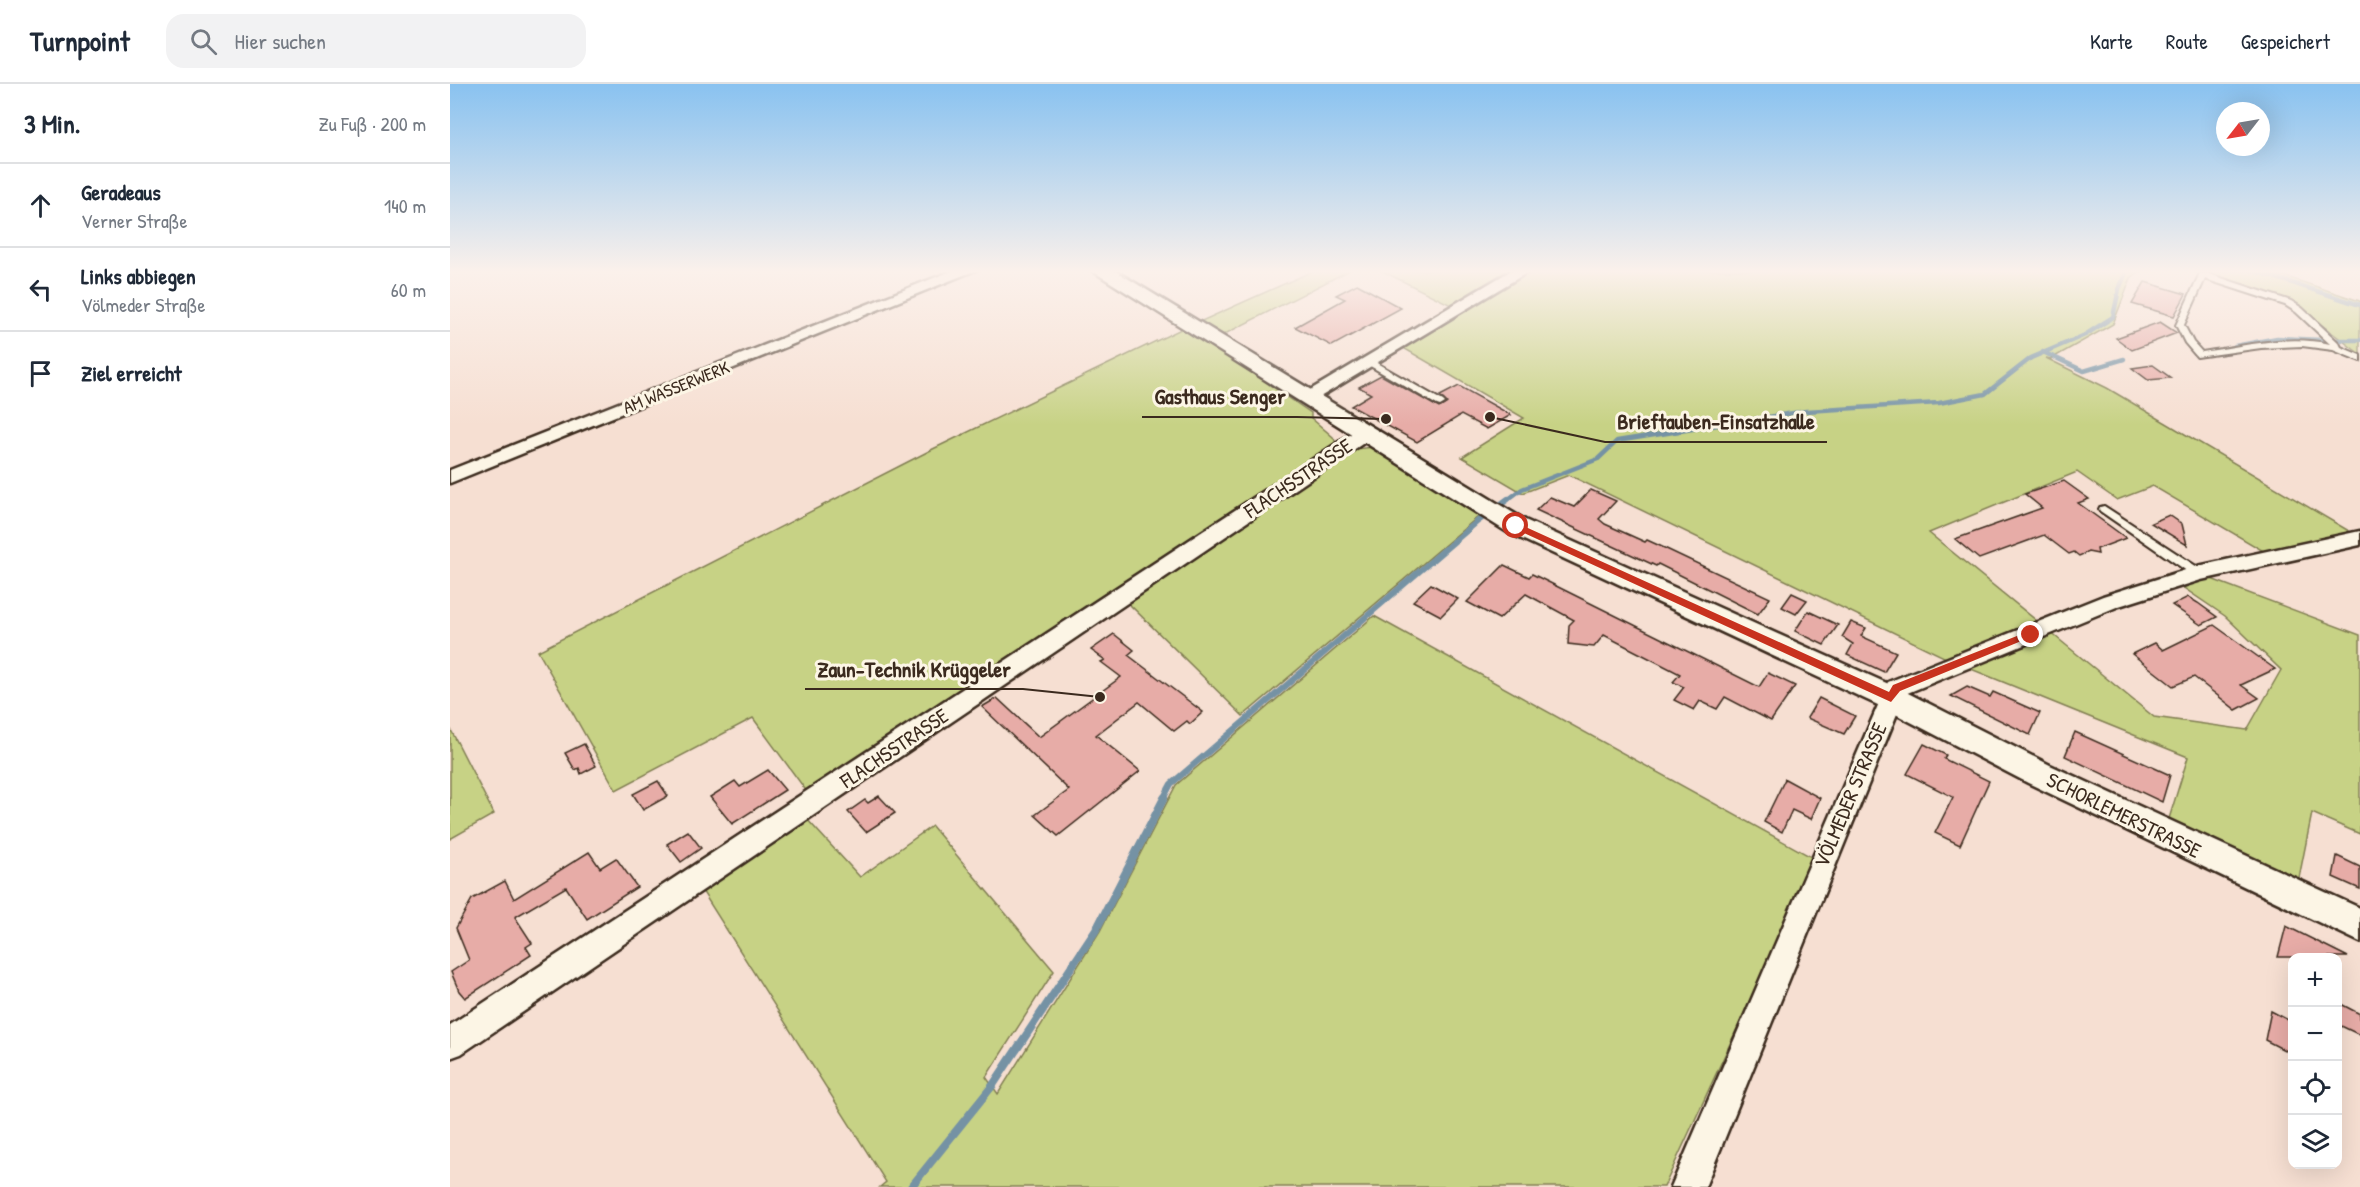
<!DOCTYPE html>
<html lang="de">
<head>
<meta charset="utf-8">
<style>
  :root { --surface:#fff; --page:#f2f2f3; --text:#1f2937; --muted:#747a83; --line:#e0e1e3 }
  body { margin:0; font-family:"Patrick Hand",sans-serif; background:var(--page); color:var(--text) }
  .controls { position:absolute; right:18px; bottom:18px; display:grid; overflow:hidden; border-radius:12px; box-shadow:0 6px 24px #0002 }
  .controls button { width:54px; height:54px; display:grid; place-items:center; padding:0; border:0; border-bottom:2px solid var(--line); background:var(--surface); color:var(--text); font:30px sans-serif }
  .compass { position:absolute; left:1766px; top:18px; width:54px; height:54px; border-radius:50%; background:var(--surface); box-shadow:0 6px 24px #0002; rotate:239deg }
  .stop { position:absolute; width:18px; height:18px; margin:-14px; border:4px solid #c8321e; border-radius:50%; background:#fff }
  .stop.end { background:#c8321e; border-color:#fff; box-shadow:0 2px 6px #0008 }
  .list { margin:0; padding:0; list-style:none }
  h2 { display:flex; justify-content:space-between; align-items:center; height:78px; margin:0; padding:0 24px; font-size:26px }
  h2 small { font-size:20px; font-weight:400; color:var(--muted) }
  .list li { display:grid; grid-template-columns:39px 1fr auto; gap:18px; align-items:center; box-sizing:border-box; height:84px; padding:0 24px; border-top:2px solid var(--line) }
  .list b { display:block; font-size:22px; white-space:nowrap }
  .list p { margin:0; font-size:20px; white-space:nowrap; color:var(--muted) }
  .list em { font-size:20px; font-style:normal; color:var(--muted) }
  .icon { flex:none; width:33px; height:33px; fill:none; stroke:currentColor; stroke-width:2; stroke-linecap:round; stroke-linejoin:round }
  .map { position:relative; flex:none; width:1910px; height:1103px; overflow:hidden }
  header { display:flex; align-items:center; gap:36px; box-sizing:border-box; height:84px; padding:0 30px; background:var(--surface); border-bottom:2px solid var(--line) }
  header strong { font-size:28px }
  nav { display:flex; gap:33px; margin-inline-start:auto; font-size:21px }
  .search { width:420px; height:54px; background:var(--page); display:flex; align-items:center; gap:15px; box-sizing:border-box; padding:0 21px; border-radius:18px; color:var(--muted); font-size:22px }
  main { display:flex }
  aside { flex:1; background:var(--surface) }
  .map>svg:first-child { display:block }
</style>
</head>
<body>
<header>
<strong>Turnpoint</strong>
<div class="search"><svg class="icon" aria-label="search" viewBox="0 0 24 24"><circle cx="10" cy="10" r="6"/><path d="M15 15l6 6"/></svg>Hier suchen</div>
<nav><a>Karte</a><a>Route</a><a>Gespeichert</a></nav>
</header>
<main>
<aside>
<h2>3 Min.<small>Zu Fuß · 200 m</small></h2>
<ul class="list">
<li><svg class="icon" aria-label="ahead" viewBox="0 0 24 24"><path d="M12 20V5M6 11l6-6 6 6"/></svg><div><b>Geradeaus</b><p>Verner Straße</p></div><em>140 m</em></li>
<li><svg class="icon" aria-label="left" viewBox="0 0 24 24"><path d="M17 20v-9H6M10 6l-5 5 5 5"/></svg><div><b>Links abbiegen</b><p>Völmeder Straße</p></div><em>60 m</em></li>
<li><svg class="icon" aria-label="arrive" viewBox="0 0 24 24"><path d="M6 21V4h12l-3 4 3 4H6"/></svg><div><b>Ziel erreicht</b></div></li>
</ul>
</aside>
<div class="map">
<svg width="1910" height="1103" viewBox="0 0 1910 1103">
  <rect width="100%" height="100%" fill="#f6dfd2"/>
  <filter id="ink" filterUnits="userSpaceOnUse"><feTurbulence type="fractalNoise" baseFrequency=".0167" numOctaves="2"/><feDisplacementMap in="SourceGraphic" scale="12" xChannelSelector="R" yChannelSelector="G"/><feConvolveMatrix kernelMatrix="1 2 1 2 8 2 1 2 1" color-interpolation-filters="sRGB"/></filter>
  <g filter="url(#ink)">
    <g fill="#c7d285" stroke="#817e52" stroke-width="1.5">
      <path d="M 865,186 L 900,186 L 771,252 L 747,239 Z"/>
      <path d="M 930,186 L 1069,186 L 1005,223 Z"/>
      <path d="M 1078,186 L 1691,186 L 1681,194 L 1663,240 L 1601,275 L 1596,274 L 1657,304 L 1904,450 L 1815,468 L 1703,402 L 1667,416 L 1627,388 L 1479,449 L 1592,541 L 1502,577 L 1119,391 L 1073,409 L 1012,373 L 1074,334 L 950,262 Z"/>
      <path d="M 1740,186 L 1816,186 L 1910,217 L 1910,270 L 1843,219 Z"/>
      <path d="M 735,243 L 861,329 L 861,334 L 883,353 L 887,361 L 360,712 L 303,634 L 166,706 L 88,567 L 483,365 Z"/>
      <path d="M 923,363 L 1029,432 L 793,632 L 674,515 L 897,366 Z"/>
      <path d="M 1756,493 L 1910,551 L 1910,750 L 1862,729 L 1848,799 L 1718,738 L 1738,673 L 1516,583 L 1600,548 L 1704,633 L 1797,646 L 1831,586 L 1775,532 L 1728,500 Z"/>
      <path d="M 924,532 L 1365,775 L 1214,1103 L 430,1103 L 436,1098 L 249,802 L 355,733 L 410,793 L 482,742 L 604,887 L 536,993 L 548,1010 L 650,847 L 726,701 Z"/>
      <path d="M 0,644 L 44,730 L 0,755 Z"/>
    </g>
    <g fill="none" stroke-linecap="round" stroke-linejoin="round">
      <g stroke="#7592a4" stroke-width="4.5">
        <path d="M 1802,186 L 1910,221"/>
        <path d="M 1885,256 L 1910,256"/>
        <path d="M 1785,262 L 1827,254 L 1872,256"/>
        <path d="M 1593,268 L 1634,287 L 1674,275"/>
        <path d="M 1056,417 L 1072,405 L 1148,375 L 1167,357 L 1356,327 L 1489,319 L 1535,310 L 1581,274 L 1635,251 L 1663,233 L 1669,205 L 1677,186"/>
      </g>
      <path stroke="#7592a4" stroke-width="6" d="M 713,715 L 721,700 L 1028,437 L 1058,415"/>
      <path stroke="#7592a4" stroke-width="8" d="M 461,1103 L 543,1001 L 646,846 L 714,714"/>
    </g>
    <g fill="#e7aca7" stroke="#3b2a1e" stroke-width="1.5">
      <path d="M 1695,198 L 1736,210 L 1724,232 L 1682,220 Z"/>
      <path d="M 907,200 L 951,224 L 882,262 L 845,243 L 895,215 L 886,211 Z"/>
      <path d="M 1710,238 L 1727,249 L 1682,266 L 1666,254 Z"/>
      <path d="M 1703,281 L 1721,294 L 1698,296 L 1682,284 Z"/>
      <path d="M 931,291 L 989,324 L 997,319 L 990,312 L 1009,302 L 1061,331 L 1037,345 L 1011,331 L 967,358 L 901,322 L 921,310 L 909,303 Z"/>
      <path d="M 1614,397 L 1639,415 L 1628,419 L 1676,454 L 1647,465 L 1648,470 L 1638,468 L 1629,472 L 1624,468 L 1619,470 L 1594,451 L 1529,475 L 1505,455 L 1592,424 L 1575,410 Z"/>
      <path d="M 1141,406 L 1166,417 L 1149,435 L 1155,440 L 1195,458 L 1197,456 L 1208,461 L 1320,514 L 1308,530 L 1208,480 L 1206,482 L 1086,426 L 1100,413 L 1124,423 Z"/>
      <path d="M 1719,431 L 1732,440 L 1737,461 L 1701,439 Z"/>
      <path d="M 1054,481 L 1079,493 L 1082,490 L 1309,603 L 1318,589 L 1345,602 L 1321,637 L 1275,613 L 1267,625 L 1250,617 L 1244,626 L 1224,616 L 1234,603 L 1223,598 L 1230,590 L 1154,551 L 1144,563 L 1118,560 L 1119,541 L 1124,536 L 1076,510 L 1049,535 L 1017,518 Z"/>
      <path d="M 981,500 L 1008,515 L 991,532 L 963,517 Z"/>
      <path d="M 1342,509 L 1357,516 L 1346,530 L 1332,523 Z"/>
      <path d="M 1738,513 L 1748,519 L 1767,533 L 1751,541 L 1722,521 Z"/>
      <path d="M 1358,527 L 1388,541 L 1374,561 L 1345,547 Z"/>
      <path d="M 1401,538 L 1416,544 L 1411,552 L 1446,568 L 1434,588 L 1397,571 L 1403,560 L 1392,553 Z"/>
      <path d="M 1764,541 L 1825,585 L 1791,601 L 1809,614 L 1786,626 L 1744,593 L 1723,602 L 1682,570 L 1705,559 L 1713,566 Z"/>
      <path d="M 664,550 L 684,566 L 678,571 L 753,628 L 740,640 L 737,637 L 724,647 L 689,618 L 646,651 L 690,687 L 608,752 L 585,731 L 619,706 L 532,623 L 547,614 L 589,653 L 671,593 L 651,578 L 655,576 L 641,566 Z"/>
      <path d="M 1517,603 L 1540,613 L 1543,608 L 1590,629 L 1580,651 L 1501,612 Z"/>
      <path d="M 1369,614 L 1405,632 L 1394,650 L 1357,634 Z"/>
      <path d="M 1625,648 L 1720,691 L 1712,718 L 1615,672 Z"/>
      <path d="M 134,660 L 146,682 L 131,690 L 129,684 L 125,686 L 115,669 Z"/>
      <path d="M 1474,660 L 1496,671 L 1494,675 L 1539,697 L 1510,761 L 1485,749 L 1503,713 L 1457,690 Z"/>
      <path d="M 318,686 L 335,706 L 282,740 L 260,713 L 285,697 L 290,703 Z"/>
      <path d="M 1335,695 L 1370,714 L 1361,735 L 1342,726 L 1332,748 L 1314,738 Z"/>
      <path d="M 208,697 L 218,712 L 193,726 L 183,710 Z"/>
      <path d="M 429,712 L 445,729 L 416,748 L 398,728 L 415,716 L 418,719 Z"/>
      <path d="M 238,747 L 251,764 L 231,778 L 217,760 Z"/>
      <path d="M 139,768 L 150,784 L 166,774 L 187,803 L 137,835 L 116,803 L 65,833 L 82,859 L 76,863 L 81,871 L 15,914 L 9,907 L 1,888 L 19,876 L 6,844 L 22,815 L 55,797 L 64,815 Z"/>
      <path d="M 1887,772 L 1910,783 L 1910,805 L 1883,793 Z"/>
      <path d="M 1836,842 L 1898,873 L 1828,873 Z"/>
      <path d="M 1887,918 L 1910,930 L 1910,951 L 1887,940 Z"/>
      <path d="M 1821,927 L 1842,938 L 1842,970 L 1815,956 Z"/>
    </g>
    <g fill="none" stroke-linecap="round" stroke-linejoin="round">
      <g stroke="#3b2a1e" stroke-width="4">
        <g id="service">
          <path d="M 1750,189 L 1756,189 L 1841,217 L 1852,224 L 1889,259 L 1891,263 L 1910,271 L 1910,277 L 1883,266 L 1852,262 L 1811,264 L 1747,273 L 1735,259 L 1726,241 ZM 1755,195 L 1835,221 L 1846,228 L 1880,260 C 1839,250 1794,262 1752,268 L 1743,258 L 1734,241 Z"/>
          <path d="M 918,274 L 993,317 L 995,319 L 990,322 L 987,321 L 915,279 L 913,277 Z"/>
          <path d="M 1654,422 L 1752,486 L 1754,489 L 1752,492 L 1744,492 L 1650,427 L 1649,425 L 1650,423 Z"/>
        </g>
      </g>
      <g stroke="#3b2a1e" stroke-width="5">
        <g id="minor">
          <path d="M 504,186 L 526,186 L 0,399 L 0,386 Z"/>
          <path d="M 1062,186 L 1081,186 L 865,316 L 853,316 L 850,312 Z"/>
          <path d="M 917,342 L 926,348 L 924,352 L 11,970 L 0,974 L 0,941 L 910,344 Z"/>
          <path d="M 1910,447 L 1910,461 L 1751,496 L 1669,522 L 1455,610 L 1255,1103 L 1221,1103 L 1438,598 L 1653,512 L 1748,482 Z"/>
        </g>
      </g>
      <g stroke="#3b2a1e" stroke-width="5">
        <path id="tertiary" d="M 641,186 L 664,186 L 1075,436 L 1452,606 L 1600,681 L 1910,824 L 1910,858 L 1578,699 L 1430,622 L 1057,448 Z"/>
      </g>
      <use href="#service" fill="#fcf5e5" fill-rule="evenodd"/>
      <use href="#minor" fill="#fcf5e5" fill-rule="evenodd"/>
      <use href="#tertiary" fill="#fcf5e5" fill-rule="evenodd"/>
    </g>
  </g>
  <linearGradient id="sky" x2="0" y2="1"><stop stop-color="#89c2f0"/><stop offset="0.55" stop-color="#fbf1eb"/><stop offset="1" stop-color="#fbf1eb" stop-opacity="0"/></linearGradient>
  <rect width="1910" height="341" fill="url(#sky)"/>
  <path fill="#c8321e" d="M 1063,440 L 1069,440 L 1439,608 L 1443,601 L 1577,548 L 1586,551 L 1450,607 L 1441,618 L 1063,444 Z"/>
  <g text-anchor="middle" dominant-baseline="central" stroke-width="6" stroke-linejoin="round" paint-order="stroke">
    <g font-size="18" fill="#3b2a1e" stroke="#fcf5e5">
      <text transform="translate(226 303) rotate(-22)">AM WASSERWERK</text>
    </g>
    <g font-size="21" fill="#3b2a1e" stroke="#fcf5e5">
      <text transform="translate(848 394) rotate(-34)">FLACHSSTRASSE</text>
      <text transform="translate(444 664) rotate(-34)">FLACHSSTRASSE</text>
      <text transform="translate(1400 711) rotate(-67)">VÖLMEDER STRASSE</text>
      <text transform="translate(1674 731) rotate(26)">SCHORLEMERSTRASSE</text>
    </g>
  </g>
  <path fill="none" stroke="#3b2a1e" stroke-width="2" d="M936 335L847 333H692M1040 333L1155 358H1377M650 613L573 605H355"/>
  <g fill="#3b2a1e" stroke="#fcf5e5" stroke-width="2">
    <circle cx="936" cy="335" r="6"/>
    <circle cx="1040" cy="333" r="6"/>
    <circle cx="650" cy="613" r="6"/>
  </g>
  <g font-size="22" text-anchor="middle" font-weight="bold" fill="#3b2a1e" stroke="#fcf5e5" stroke-width="6" stroke-linejoin="round" paint-order="stroke">
    <text x="770" y="320">Gasthaus Senger</text>
    <text x="1266" y="345">Brieftauben-Einsatzhalle</text>
    <text x="464" y="593">Zaun-Technik Krüggeler</text>
  </g>
</svg>
<div class="controls">
<button>+</button>
<button>−</button>
<button><svg class="icon" aria-label="locate" viewBox="0 0 24 24"><circle cx="12" cy="12" r="6"/><path d="M12 2v4M12 18v4M2 12h4M18 12h4"/></svg></button>
<button><svg class="icon" aria-label="layers" viewBox="0 0 24 24"><path d="M12 4l9 5-9 5-9-5zM3 14l9 5 9-5"/></svg></button>
</div>
<svg class="compass" viewBox="-18 -18 36 36"><path d="M0-13l5 13h-10z" fill="#e53935"/><path d="M0 13l5-13h-10z" fill="#747a83"/></svg>
<div class="stop" style="left:1066px;top:442px"></div>
<div class="stop end" style="left:1581px;top:551px"></div>
</div>
</main>
</body>
</html>
